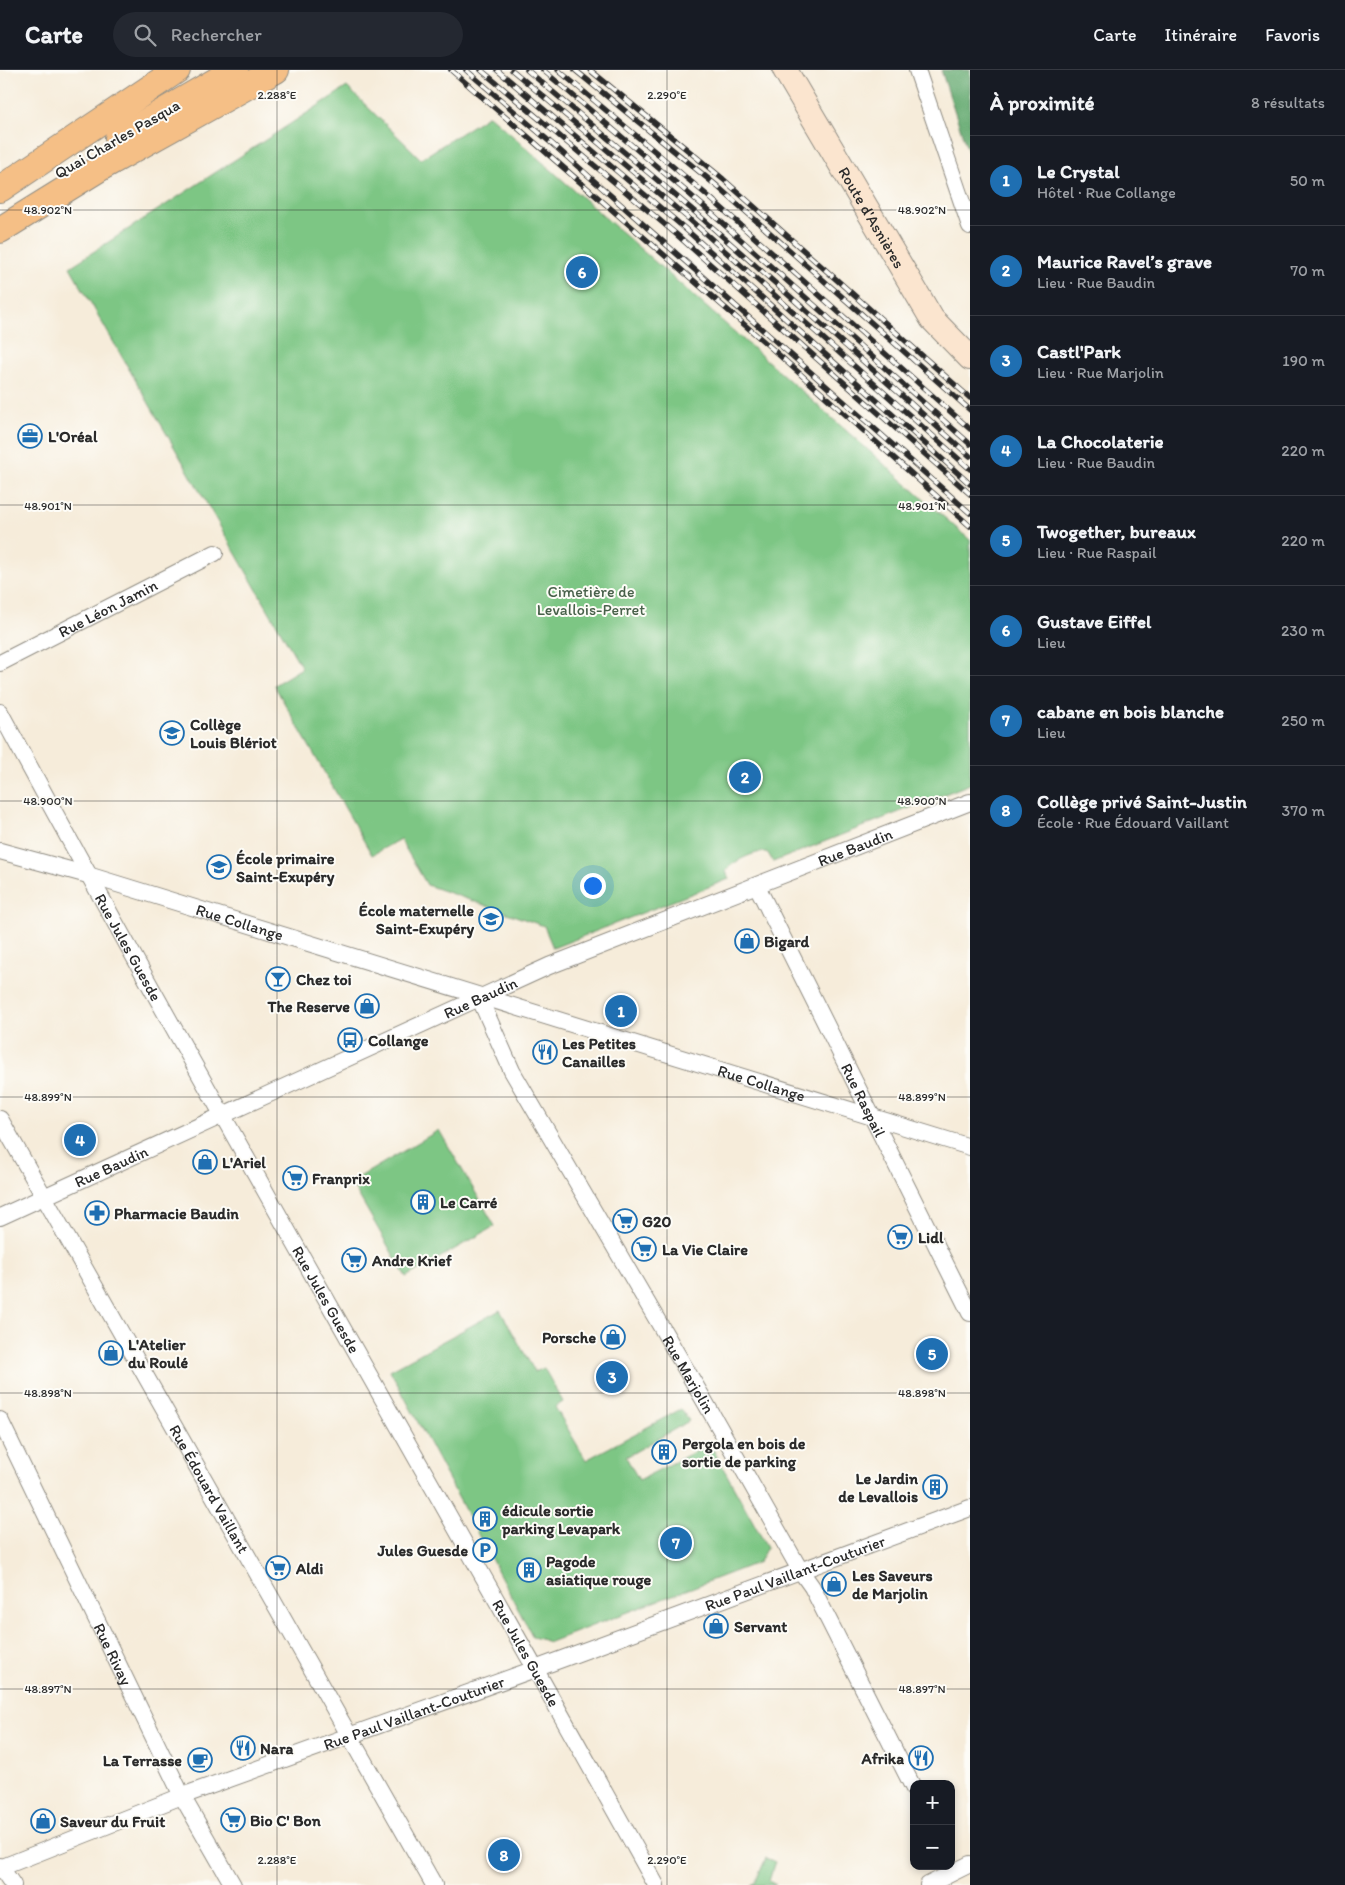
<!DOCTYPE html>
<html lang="fr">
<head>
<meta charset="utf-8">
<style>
  :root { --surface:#171b24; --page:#242831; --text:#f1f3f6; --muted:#9ea1a6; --line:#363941; --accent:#1f6fb2 }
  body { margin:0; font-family:Itim,sans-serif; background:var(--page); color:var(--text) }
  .controls { position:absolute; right:15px; bottom:15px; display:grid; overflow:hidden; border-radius:10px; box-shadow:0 2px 8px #0003 }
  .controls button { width:45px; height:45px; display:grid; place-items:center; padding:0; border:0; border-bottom:1px solid var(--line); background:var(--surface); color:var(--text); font:25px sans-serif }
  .you { position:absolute; left:592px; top:815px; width:18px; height:18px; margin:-12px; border:4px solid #fff; border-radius:50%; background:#1a73e8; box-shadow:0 0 0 8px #1a73e833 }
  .badge { display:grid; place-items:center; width:32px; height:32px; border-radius:50%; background:var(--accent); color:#fff; font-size:16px; font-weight:700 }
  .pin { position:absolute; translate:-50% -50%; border:2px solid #fff; box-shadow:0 1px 5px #0006 }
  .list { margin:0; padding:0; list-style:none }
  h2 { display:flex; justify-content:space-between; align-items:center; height:65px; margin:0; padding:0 20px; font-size:21px }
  h2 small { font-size:16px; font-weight:400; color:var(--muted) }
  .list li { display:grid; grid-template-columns:32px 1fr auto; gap:15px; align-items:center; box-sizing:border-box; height:90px; padding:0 20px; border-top:1px solid var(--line) }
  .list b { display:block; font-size:19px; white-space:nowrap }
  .list p { margin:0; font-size:16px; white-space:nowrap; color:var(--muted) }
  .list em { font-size:16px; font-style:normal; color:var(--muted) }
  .icon { flex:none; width:28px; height:28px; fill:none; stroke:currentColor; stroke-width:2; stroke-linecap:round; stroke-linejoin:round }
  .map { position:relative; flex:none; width:970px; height:1815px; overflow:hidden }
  header { display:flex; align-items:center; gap:30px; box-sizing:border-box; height:70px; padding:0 25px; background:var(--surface); border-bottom:1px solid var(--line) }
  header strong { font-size:24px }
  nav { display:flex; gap:28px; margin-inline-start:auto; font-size:18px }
  .search { width:350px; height:45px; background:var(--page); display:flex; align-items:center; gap:12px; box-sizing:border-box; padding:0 18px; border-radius:28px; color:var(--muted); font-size:19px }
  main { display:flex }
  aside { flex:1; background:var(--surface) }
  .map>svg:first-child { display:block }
</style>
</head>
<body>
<header>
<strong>Carte</strong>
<div class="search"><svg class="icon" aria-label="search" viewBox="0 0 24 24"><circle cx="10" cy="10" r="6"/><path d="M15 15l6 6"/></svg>Rechercher</div>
<nav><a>Carte</a><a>Itinéraire</a><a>Favoris</a></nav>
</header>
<main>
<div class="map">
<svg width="970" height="1815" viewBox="0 0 970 1815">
  <rect width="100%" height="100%" fill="#fdfcf7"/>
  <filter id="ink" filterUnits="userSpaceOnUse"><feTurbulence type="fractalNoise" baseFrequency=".02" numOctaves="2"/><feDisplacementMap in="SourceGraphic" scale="10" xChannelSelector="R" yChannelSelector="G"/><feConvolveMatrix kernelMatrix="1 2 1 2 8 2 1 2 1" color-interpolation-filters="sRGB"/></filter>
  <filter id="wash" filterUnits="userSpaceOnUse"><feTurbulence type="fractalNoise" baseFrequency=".0096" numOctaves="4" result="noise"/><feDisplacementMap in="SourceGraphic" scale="20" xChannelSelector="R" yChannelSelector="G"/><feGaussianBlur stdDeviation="1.12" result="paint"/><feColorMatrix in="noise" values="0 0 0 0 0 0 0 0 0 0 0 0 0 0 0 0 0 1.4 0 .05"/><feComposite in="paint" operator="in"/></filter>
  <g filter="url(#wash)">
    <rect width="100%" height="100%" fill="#f6ecda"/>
    <g fill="#7dc684" stroke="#547858">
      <path d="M 347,17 L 421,89 L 489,45 L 970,470 L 970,714 L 773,792 L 768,783 C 760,778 729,793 726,801 L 729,809 L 553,878 L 544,856 L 427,815 L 400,769 L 372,785 L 274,615 L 302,598 L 70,197 Z"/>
      <path d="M 439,1060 L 495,1156 L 406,1207 L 351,1112 Z"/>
      <path d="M 500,1240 L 535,1302 L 544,1298 L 563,1332 L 555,1337 L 586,1390 L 681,1339 L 689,1351 L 626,1387 L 639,1410 L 710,1374 L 767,1477 L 759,1492 L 550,1572 L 533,1567 L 390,1300 Z"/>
      <path d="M 766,1788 L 775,1792 L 769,1811 L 776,1815 L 751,1815 L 755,1813 Z"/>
    </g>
    <path fill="#66ab72" stroke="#486b4e" d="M 941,0 L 970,0 L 970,88 Z"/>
  </g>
  <g filter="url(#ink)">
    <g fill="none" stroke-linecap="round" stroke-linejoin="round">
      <g stroke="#908c82" stroke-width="18">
        <g id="minor">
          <path d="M 917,0 L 970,156"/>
          <path id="s1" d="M 0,593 L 215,483"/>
          <path id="s2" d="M 0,642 C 213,1037 439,1423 656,1815"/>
          <path id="s3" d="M 0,781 L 88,805 L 970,1077"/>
          <path id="s4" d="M 757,816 L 970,1243"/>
          <path id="s5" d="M 479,927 L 512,1001 L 705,1332 L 800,1500 L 812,1517 L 914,1719"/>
          <path id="s6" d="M 0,1049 L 434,1815"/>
          <path id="s7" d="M 0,1147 L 549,896 L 970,732"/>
          <path id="s8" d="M 0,1350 L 182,1726 L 233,1815"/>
          <path d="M 0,1796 L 13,1815"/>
          <path id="s9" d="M 0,1798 L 182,1726 L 535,1599 L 970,1438"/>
          <path d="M 928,1815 L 970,1794"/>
        </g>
      </g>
      <g stroke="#908c82" stroke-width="26">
        <g id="secondary">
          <path id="s10" d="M 785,0 L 932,249 L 970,288"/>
        </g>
      </g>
      <g stroke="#908c82" stroke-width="28">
        <g id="primary">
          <path d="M 118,68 L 235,0"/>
          <path d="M 0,119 L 177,0"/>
          <path d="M 0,160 L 100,98 L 276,0"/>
        </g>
      </g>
      <use href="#minor" stroke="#fff" stroke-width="16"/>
      <use href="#secondary" stroke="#fbe5cf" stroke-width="24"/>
      <use href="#primary" stroke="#f5bf86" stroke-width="26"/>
      <g stroke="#2b2b2b" stroke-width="5.5">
        <g id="rail">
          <path d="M 451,0 L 769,276 L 970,456"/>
          <path d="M 466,0 L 557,78 L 970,443"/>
          <path d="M 481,0 L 676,164 L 970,424"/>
          <path d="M 497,0 L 682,156 L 970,414"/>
          <path d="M 512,0 L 689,149 L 970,399"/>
          <path d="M 527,0 L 695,142 L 970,386"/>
          <path d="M 543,0 L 701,134 L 970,374"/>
          <path d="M 558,0 L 708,126 L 970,359"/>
          <path d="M 575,0 L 717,116 L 970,340"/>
          <path d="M 590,0 L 723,109 L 970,328"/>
        </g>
      </g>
      <use href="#rail" stroke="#fdfcf7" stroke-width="4" stroke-dasharray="11" stroke-linecap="butt"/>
    </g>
  </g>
  <path fill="none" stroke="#2b2b2b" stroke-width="1" stroke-opacity="0.45" d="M 277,0 L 277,1815M 667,0 L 667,1815M 0,140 L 970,140M 0,435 L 970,435M 0,731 L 970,731M 0,1027 L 970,1027M 0,1323 L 970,1323M 0,1619 L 970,1619"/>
  <defs>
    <g id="office-ring" transform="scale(1.25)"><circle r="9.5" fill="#fdfcf7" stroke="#1f6fb2" stroke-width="1.5"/><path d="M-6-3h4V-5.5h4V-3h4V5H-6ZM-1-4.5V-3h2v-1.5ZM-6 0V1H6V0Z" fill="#1f6fb2"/></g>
    <g id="school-ring" transform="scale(1.25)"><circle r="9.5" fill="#fdfcf7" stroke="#1f6fb2" stroke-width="1.5"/><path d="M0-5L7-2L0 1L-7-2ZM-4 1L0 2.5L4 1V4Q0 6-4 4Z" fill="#1f6fb2"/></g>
    <g id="shop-ring" transform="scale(1.25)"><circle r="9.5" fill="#fdfcf7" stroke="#1f6fb2" stroke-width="1.5"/><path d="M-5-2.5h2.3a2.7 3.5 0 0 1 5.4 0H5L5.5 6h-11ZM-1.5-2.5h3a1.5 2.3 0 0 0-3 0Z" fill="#1f6fb2"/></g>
    <g id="bar-ring" transform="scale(1.25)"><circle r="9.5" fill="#fdfcf7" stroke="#1f6fb2" stroke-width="1.5"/><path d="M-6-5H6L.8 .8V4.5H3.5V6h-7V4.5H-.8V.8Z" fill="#1f6fb2"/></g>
    <g id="bus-ring" transform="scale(1.25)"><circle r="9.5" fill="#fdfcf7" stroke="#1f6fb2" stroke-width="1.5"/><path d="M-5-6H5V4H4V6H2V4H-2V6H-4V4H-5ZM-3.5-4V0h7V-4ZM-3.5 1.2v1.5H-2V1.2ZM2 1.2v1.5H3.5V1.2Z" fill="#1f6fb2"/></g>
    <g id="restaurant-ring" transform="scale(1.25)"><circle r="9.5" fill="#fdfcf7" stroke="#1f6fb2" stroke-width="1.5"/><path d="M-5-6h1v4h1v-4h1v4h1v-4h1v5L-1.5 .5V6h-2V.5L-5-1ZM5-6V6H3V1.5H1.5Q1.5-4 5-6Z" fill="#1f6fb2"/></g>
    <g id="supermarket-ring" transform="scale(1.25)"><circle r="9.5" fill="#fdfcf7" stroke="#1f6fb2" stroke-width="1.5"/><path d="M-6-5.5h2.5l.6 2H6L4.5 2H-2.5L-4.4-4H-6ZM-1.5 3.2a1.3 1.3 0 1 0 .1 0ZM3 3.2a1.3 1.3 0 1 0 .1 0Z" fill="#1f6fb2"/></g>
    <g id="building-ring" transform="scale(1.25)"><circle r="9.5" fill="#fdfcf7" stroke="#1f6fb2" stroke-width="1.5"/><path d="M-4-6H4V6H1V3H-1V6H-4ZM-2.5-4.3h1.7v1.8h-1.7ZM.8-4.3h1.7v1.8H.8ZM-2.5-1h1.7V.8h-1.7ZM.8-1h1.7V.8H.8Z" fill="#1f6fb2"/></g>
    <g id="pharmacy-ring" transform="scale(1.25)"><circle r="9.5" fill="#fdfcf7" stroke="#1f6fb2" stroke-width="1.5"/><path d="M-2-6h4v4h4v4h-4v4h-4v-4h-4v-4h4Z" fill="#1f6fb2"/></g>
    <g id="parking-ring" transform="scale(1.25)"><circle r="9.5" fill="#fdfcf7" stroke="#1f6fb2" stroke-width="1.5"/><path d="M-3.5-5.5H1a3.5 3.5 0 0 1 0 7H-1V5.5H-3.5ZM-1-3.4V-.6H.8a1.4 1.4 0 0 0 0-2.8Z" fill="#1f6fb2"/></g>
    <g id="cafe-ring" transform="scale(1.25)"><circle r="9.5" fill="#fdfcf7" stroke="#1f6fb2" stroke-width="1.5"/><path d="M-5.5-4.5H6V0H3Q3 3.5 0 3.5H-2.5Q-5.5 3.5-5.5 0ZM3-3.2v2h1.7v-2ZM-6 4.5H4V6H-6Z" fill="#1f6fb2"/></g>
  </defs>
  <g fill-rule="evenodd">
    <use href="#office-ring" x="30" y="366"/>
    <use href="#school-ring" x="172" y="663"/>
    <use href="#school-ring" x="219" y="797"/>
    <use href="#school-ring" x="491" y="849"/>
    <use href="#shop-ring" x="747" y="871"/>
    <use href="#bar-ring" x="278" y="909"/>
    <use href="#shop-ring" x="367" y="936"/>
    <use href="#bus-ring" x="350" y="970"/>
    <use href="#restaurant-ring" x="545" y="982"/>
    <use href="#shop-ring" x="205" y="1092"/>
    <use href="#supermarket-ring" x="295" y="1108"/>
    <use href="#building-ring" x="423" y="1132"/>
    <use href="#pharmacy-ring" x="97" y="1143"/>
    <use href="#supermarket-ring" x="625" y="1151"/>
    <use href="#supermarket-ring" x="900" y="1167"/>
    <use href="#supermarket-ring" x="644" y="1179"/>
    <use href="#supermarket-ring" x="354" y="1190"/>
    <use href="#shop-ring" x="613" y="1267"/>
    <use href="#shop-ring" x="111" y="1283"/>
    <use href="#building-ring" x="664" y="1382"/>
    <use href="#building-ring" x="935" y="1417"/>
    <use href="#building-ring" x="485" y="1449"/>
    <use href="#parking-ring" x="485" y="1480"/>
    <use href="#supermarket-ring" x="278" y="1498"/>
    <use href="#building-ring" x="529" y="1500"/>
    <use href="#shop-ring" x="834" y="1514"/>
    <use href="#shop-ring" x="716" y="1556"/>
    <use href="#restaurant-ring" x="243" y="1678"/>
    <use href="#restaurant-ring" x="921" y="1688"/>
    <use href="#cafe-ring" x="200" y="1690"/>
    <use href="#supermarket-ring" x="233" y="1750"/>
    <use href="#shop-ring" x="43" y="1751"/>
  </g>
  <g text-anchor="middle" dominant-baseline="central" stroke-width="4" stroke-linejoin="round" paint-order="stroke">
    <g font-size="16" fill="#2b2b2b" stroke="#fdfcf7">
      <text transform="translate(117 69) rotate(-30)">Quai Charles Pasqua</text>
      <text stroke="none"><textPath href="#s10" startOffset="171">Route d'Asnières</textPath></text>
      <text stroke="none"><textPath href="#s1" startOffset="121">Rue Léon Jamin</textPath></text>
      <text stroke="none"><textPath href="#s7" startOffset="932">Rue Baudin</textPath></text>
      <text stroke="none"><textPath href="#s3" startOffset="250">Rue Collange</textPath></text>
      <text stroke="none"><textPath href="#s2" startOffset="268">Rue Jules Guesde</textPath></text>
      <text stroke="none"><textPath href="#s7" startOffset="528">Rue Baudin</textPath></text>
      <text stroke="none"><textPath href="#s3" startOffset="796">Rue Collange</textPath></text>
      <text stroke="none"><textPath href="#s4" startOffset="239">Rue Raspail</textPath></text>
      <text stroke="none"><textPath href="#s7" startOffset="122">Rue Baudin</textPath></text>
      <text stroke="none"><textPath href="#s2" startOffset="672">Rue Jules Guesde</textPath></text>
      <text stroke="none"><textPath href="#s5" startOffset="432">Rue Marjolin</textPath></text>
      <text stroke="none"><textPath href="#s6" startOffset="425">Rue Édouard Vaillant</textPath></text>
      <text stroke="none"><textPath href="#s9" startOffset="848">Rue Paul Vaillant-Couturier</textPath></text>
      <text stroke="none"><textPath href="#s2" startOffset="1078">Rue Jules Guesde</textPath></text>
      <text stroke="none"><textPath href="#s8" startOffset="260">Rue Rivay</textPath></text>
      <text stroke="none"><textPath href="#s9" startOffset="442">Rue Paul Vaillant-Couturier</textPath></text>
    </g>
    <g font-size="16" font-weight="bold" fill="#2b2b2b" stroke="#fdfcf7" text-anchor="start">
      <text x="48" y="366">L'Oréal</text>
      <text x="190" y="654">Collège<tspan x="190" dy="18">Louis Blériot</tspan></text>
      <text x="236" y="788">École primaire<tspan x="236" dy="18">Saint-Exupéry</tspan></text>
      <text x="474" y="840" text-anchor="end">École maternelle<tspan x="474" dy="18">Saint-Exupéry</tspan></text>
      <text x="764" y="871">Bigard</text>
      <text x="296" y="909">Chez toi</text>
      <text x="350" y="936" text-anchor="end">The Reserve</text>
      <text x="368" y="970">Collange</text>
      <text x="562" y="973">Les Petites<tspan x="562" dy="18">Canailles</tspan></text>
      <text x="222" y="1092">L'Ariel</text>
      <text x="312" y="1108">Franprix</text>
      <text x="440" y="1132">Le Carré</text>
      <text x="114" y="1143">Pharmacie Baudin</text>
      <text x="642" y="1151">G20</text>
      <text x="918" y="1167">Lidl</text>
      <text x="662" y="1179">La Vie Claire</text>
      <text x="372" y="1190">Andre Krief</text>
      <text x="596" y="1267" text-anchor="end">Porsche</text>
      <text x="128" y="1274">L'Atelier<tspan x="128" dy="18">du Roulé</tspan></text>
      <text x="682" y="1373">Pergola en bois de<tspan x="682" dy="18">sortie de parking</tspan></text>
      <text x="918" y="1408" text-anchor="end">Le Jardin<tspan x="918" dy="18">de Levallois</tspan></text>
      <text x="502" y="1440">édicule sortie<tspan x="502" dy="18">parking Levapark</tspan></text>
      <text x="468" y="1480" text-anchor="end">Jules Guesde</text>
      <text x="546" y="1491">Pagode<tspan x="546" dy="18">asiatique rouge</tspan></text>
      <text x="296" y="1498">Aldi</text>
      <text x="852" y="1505">Les Saveurs<tspan x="852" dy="18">de Marjolin</tspan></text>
      <text x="734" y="1556">Servant</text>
      <text x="260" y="1678">Nara</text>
      <text x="904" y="1688" text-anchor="end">Afrika</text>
      <text x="182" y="1690" text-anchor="end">La Terrasse</text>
      <text x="250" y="1750">Bio C' Bon</text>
      <text x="60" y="1751">Saveur du Fruit</text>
    </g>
    <g font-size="16" fill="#48614a" stroke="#fdfcf7">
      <text x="591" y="521">Cimetière de<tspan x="591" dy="18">Levallois-Perret</tspan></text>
    </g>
  </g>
  <g font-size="12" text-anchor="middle" fill="#2b2b2b" stroke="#fdfcf7" stroke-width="4" stroke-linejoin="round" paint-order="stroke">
    <text x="277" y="29">2.288°E</text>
    <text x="667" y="29">2.290°E</text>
    <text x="48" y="144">48.902°N</text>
    <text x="922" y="144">48.902°N</text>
    <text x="48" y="440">48.901°N</text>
    <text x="922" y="440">48.901°N</text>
    <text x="48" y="735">48.900°N</text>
    <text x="922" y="735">48.900°N</text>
    <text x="48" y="1031">48.899°N</text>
    <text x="922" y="1031">48.899°N</text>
    <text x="48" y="1327">48.898°N</text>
    <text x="922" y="1327">48.898°N</text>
    <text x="48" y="1623">48.897°N</text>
    <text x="922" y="1623">48.897°N</text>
    <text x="277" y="1794">2.288°E</text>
    <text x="667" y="1794">2.290°E</text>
  </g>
</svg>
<div class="controls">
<button>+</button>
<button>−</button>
</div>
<div class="you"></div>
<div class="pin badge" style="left:621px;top:941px">1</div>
<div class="pin badge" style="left:745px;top:707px">2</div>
<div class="pin badge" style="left:612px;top:1307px">3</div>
<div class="pin badge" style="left:80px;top:1070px">4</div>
<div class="pin badge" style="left:932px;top:1284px">5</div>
<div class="pin badge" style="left:582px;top:202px">6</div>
<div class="pin badge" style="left:676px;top:1473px">7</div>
<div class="pin badge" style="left:504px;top:1785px">8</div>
</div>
<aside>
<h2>À proximité<small>8 résultats</small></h2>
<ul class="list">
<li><span class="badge">1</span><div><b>Le Crystal</b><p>Hôtel · Rue Collange</p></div><em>50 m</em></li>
<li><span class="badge">2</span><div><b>Maurice Ravel’s grave</b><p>Lieu · Rue Baudin</p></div><em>70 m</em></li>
<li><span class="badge">3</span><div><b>Castl'Park</b><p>Lieu · Rue Marjolin</p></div><em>190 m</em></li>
<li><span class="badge">4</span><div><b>La Chocolaterie</b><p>Lieu · Rue Baudin</p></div><em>220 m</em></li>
<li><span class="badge">5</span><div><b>Twogether, bureaux</b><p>Lieu · Rue Raspail</p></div><em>220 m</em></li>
<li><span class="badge">6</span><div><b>Gustave Eiffel</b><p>Lieu</p></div><em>230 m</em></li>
<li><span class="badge">7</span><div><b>cabane en bois blanche</b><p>Lieu</p></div><em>250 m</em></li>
<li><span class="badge">8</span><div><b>Collège privé Saint-Justin</b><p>École · Rue Édouard Vaillant</p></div><em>370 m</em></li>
</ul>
</aside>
</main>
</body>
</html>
